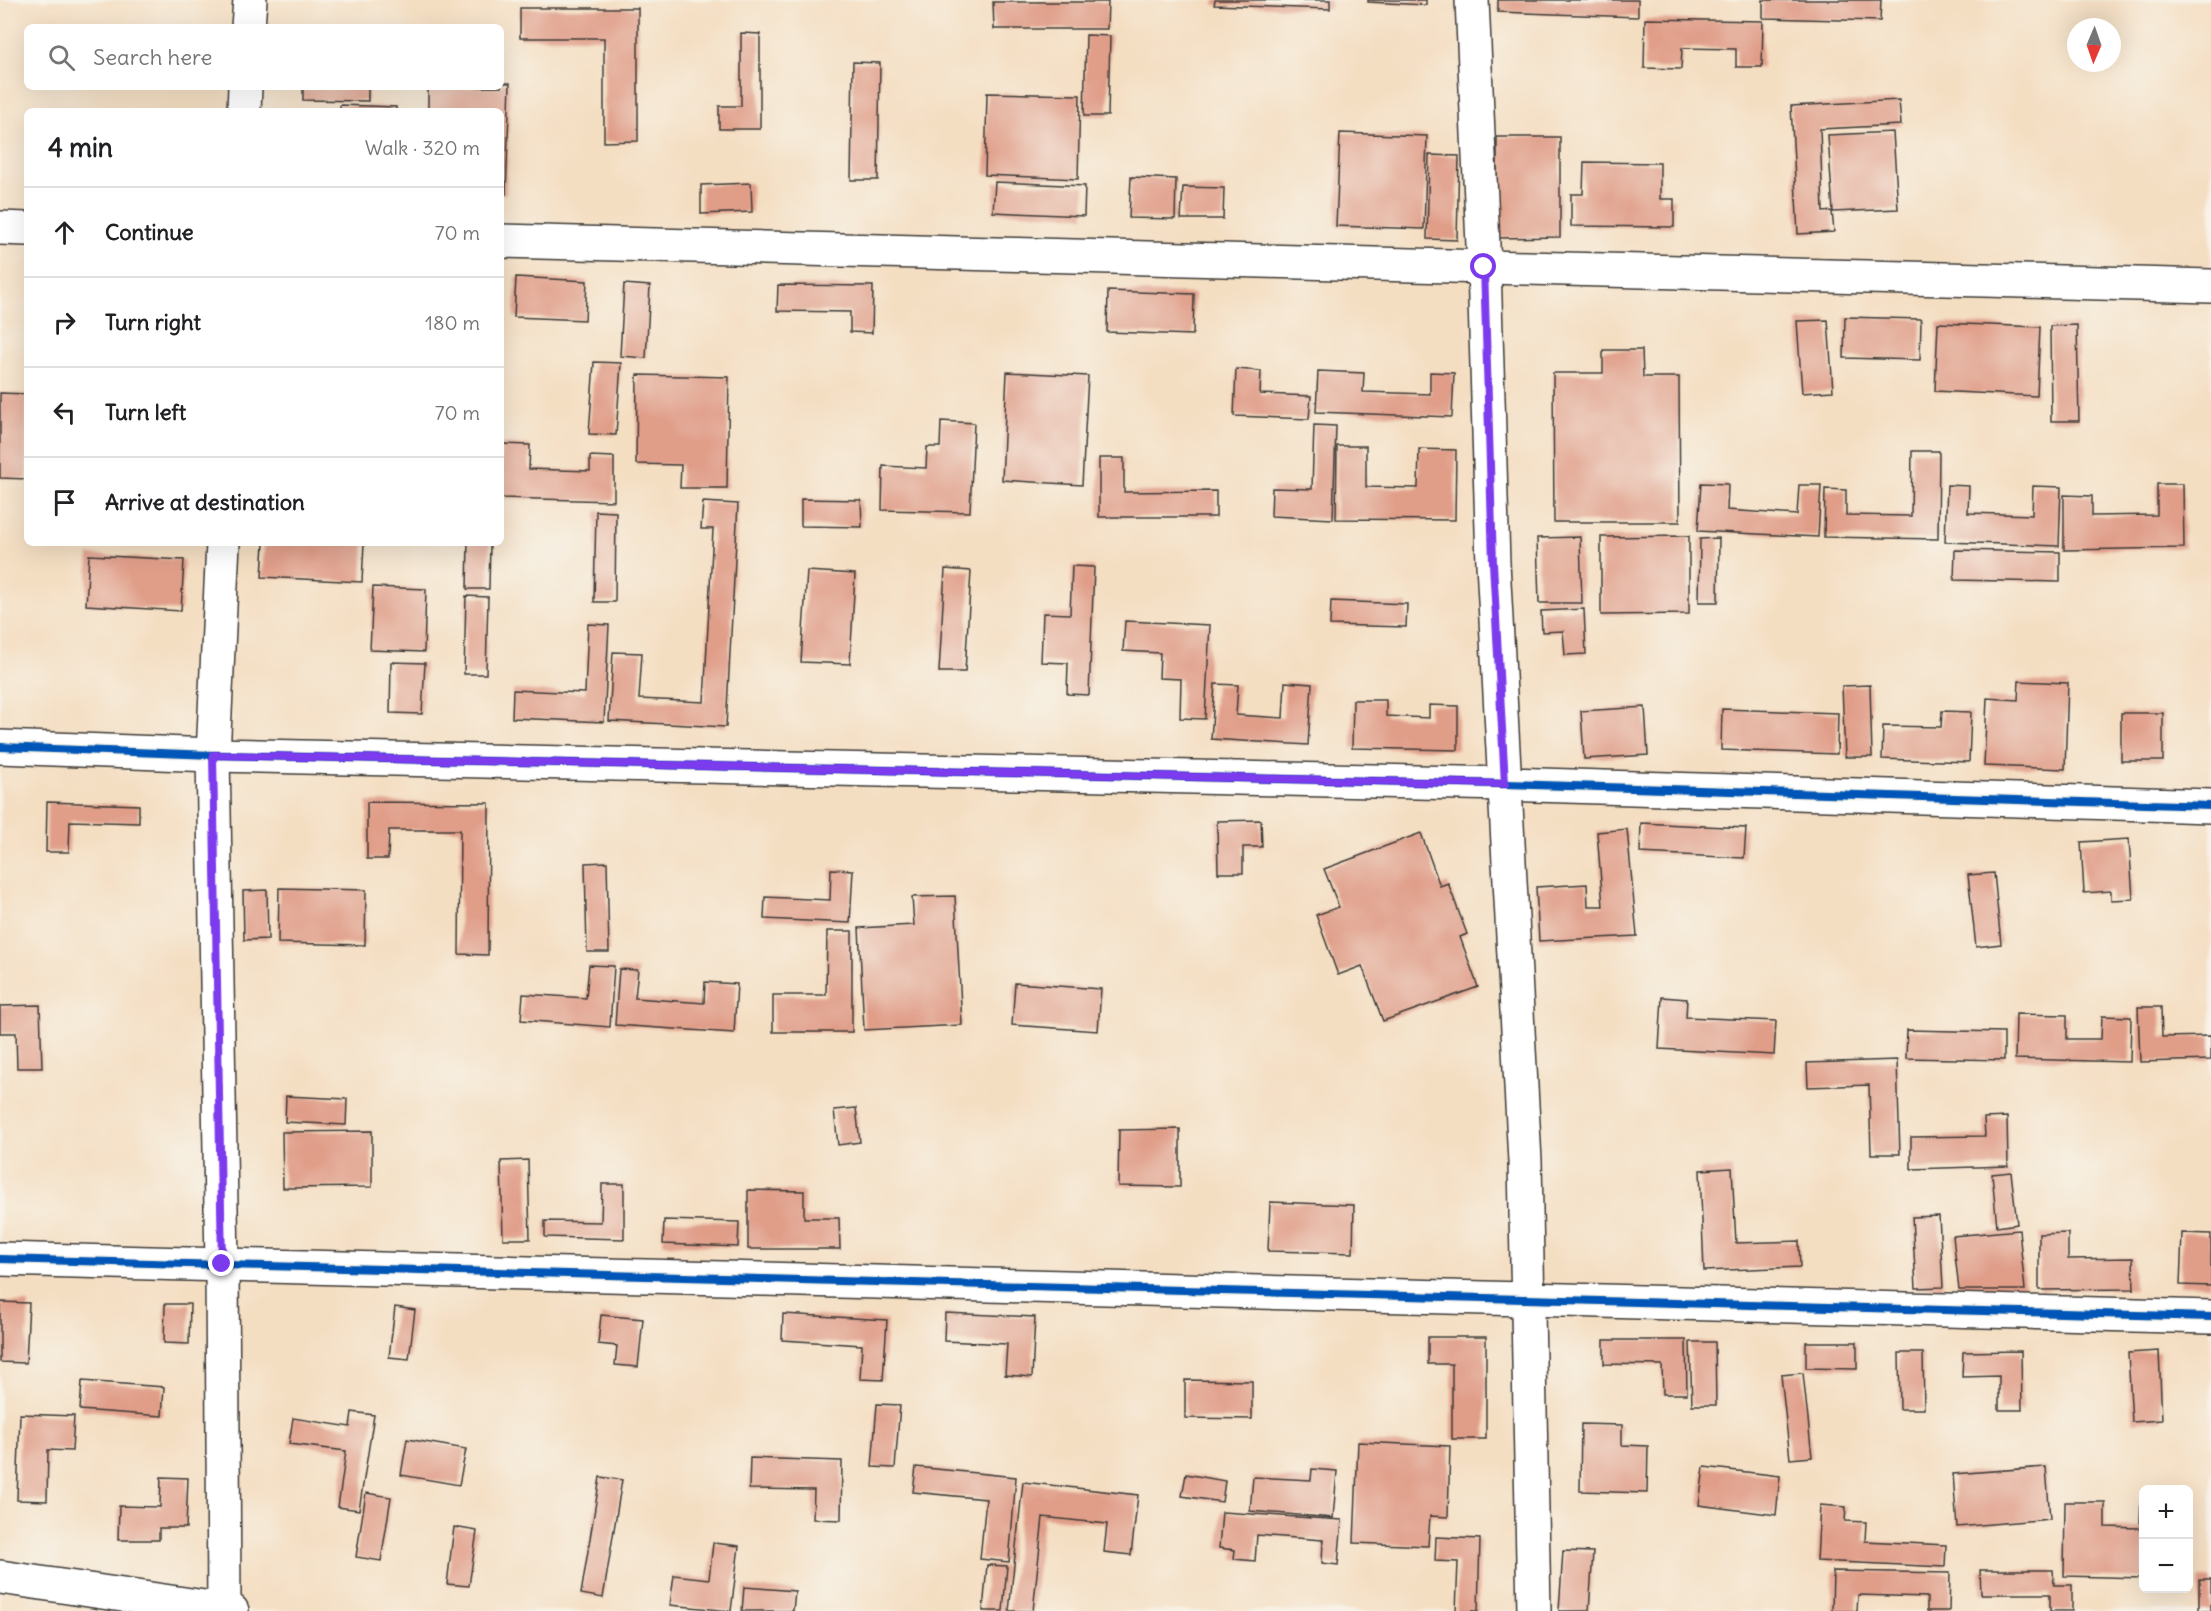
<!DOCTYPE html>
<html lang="en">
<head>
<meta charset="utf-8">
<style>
  :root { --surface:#fff; --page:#f6f6f6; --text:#202124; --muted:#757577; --line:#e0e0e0 }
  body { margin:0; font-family:Delius,sans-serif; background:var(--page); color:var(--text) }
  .controls { position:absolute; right:18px; bottom:18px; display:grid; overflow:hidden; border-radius:9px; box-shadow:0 6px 24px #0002 }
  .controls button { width:54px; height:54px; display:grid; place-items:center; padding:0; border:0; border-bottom:2px solid var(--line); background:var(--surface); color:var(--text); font:30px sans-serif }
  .compass { position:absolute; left:2067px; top:18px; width:54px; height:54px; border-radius:50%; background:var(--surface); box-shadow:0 6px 24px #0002; rotate:182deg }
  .stop { position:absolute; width:18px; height:18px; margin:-14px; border:4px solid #7c3aed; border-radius:50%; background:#fff }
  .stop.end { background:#7c3aed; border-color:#fff; box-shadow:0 2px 6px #0008 }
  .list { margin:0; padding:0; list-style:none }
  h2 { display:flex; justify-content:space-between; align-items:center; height:78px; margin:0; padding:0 24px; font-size:26px }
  h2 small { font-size:20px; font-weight:400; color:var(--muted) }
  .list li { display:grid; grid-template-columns:39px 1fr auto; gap:18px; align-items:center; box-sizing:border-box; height:90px; padding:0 24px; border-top:2px solid var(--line) }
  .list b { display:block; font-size:22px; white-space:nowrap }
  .list em { font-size:20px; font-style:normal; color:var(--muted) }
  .icon { flex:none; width:33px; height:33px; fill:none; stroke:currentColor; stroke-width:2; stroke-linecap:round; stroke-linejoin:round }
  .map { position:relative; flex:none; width:2211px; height:1611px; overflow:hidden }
  .search { position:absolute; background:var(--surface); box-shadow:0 6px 24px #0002; left:24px; top:24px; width:480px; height:66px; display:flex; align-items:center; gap:15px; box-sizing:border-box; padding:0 21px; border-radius:9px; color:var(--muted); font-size:22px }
  .panel { position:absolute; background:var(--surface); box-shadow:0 6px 24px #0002; left:24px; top:108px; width:480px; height:438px; border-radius:9px }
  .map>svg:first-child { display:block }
</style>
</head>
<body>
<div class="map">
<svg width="2211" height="1611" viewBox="0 0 2211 1611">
  <rect width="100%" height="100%" fill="#f7f3e8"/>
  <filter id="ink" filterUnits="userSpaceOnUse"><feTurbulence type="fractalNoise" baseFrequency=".0167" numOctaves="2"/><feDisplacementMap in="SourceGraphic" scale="12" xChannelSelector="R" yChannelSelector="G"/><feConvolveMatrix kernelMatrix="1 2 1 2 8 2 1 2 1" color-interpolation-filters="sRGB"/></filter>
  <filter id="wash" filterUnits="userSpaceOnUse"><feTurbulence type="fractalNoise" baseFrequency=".008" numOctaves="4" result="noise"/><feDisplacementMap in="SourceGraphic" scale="24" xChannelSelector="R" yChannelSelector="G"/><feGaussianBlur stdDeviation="1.35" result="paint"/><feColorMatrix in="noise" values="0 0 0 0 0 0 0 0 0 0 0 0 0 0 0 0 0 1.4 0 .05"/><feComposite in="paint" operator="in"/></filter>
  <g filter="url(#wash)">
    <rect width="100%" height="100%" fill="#f4dec2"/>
    <g id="blocks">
      <g fill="#e09e89">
        <path d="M 1215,0 L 1330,0 L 1330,9 L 1214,5 Z"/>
        <path d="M 1368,0 L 1426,0 L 1426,5 L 1368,2 Z"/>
        <path d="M 1498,0 L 1638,0 L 1638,17 L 1498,12 Z"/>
        <path d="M 1763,0 L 1881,0 L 1880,21 L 1763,18 Z"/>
        <path d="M 993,2 L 1108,2 L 1107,29 L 994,29 Z"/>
        <path d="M 520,8 L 638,8 L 638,141 L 604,142 L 604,38 L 520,38 Z"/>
        <path d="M 1645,19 L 1763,21 L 1762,67 L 1736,67 L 1736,49 L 1682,48 L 1681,69 L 1644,68 Z"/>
        <path d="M 741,33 L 760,34 L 760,129 L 719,129 L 719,106 L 741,106 Z"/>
        <path d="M 1086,35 L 1110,36 L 1108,116 L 1084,116 Z"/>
        <path d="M 853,62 L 880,63 L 878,180 L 851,180 Z"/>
        <path d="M 501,83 L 510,83 L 506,194 L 501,194 L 501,111 L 428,111 L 428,87 L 501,87 Z"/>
        <path d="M 303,87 L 368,87 L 368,101 L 303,100 Z"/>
        <path d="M 987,93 L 1080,95 L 1078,179 L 985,175 Z"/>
        <path d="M 1899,100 L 1901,125 L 1820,129 L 1823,212 L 1832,211 L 1834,232 L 1798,234 L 1791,106 Z"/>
        <path d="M 340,105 L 396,107 L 396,111 L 340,111 Z"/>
        <path d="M 1893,132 L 1898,209 L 1833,212 L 1828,135 Z"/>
        <path d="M 1340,133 L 1427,136 L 1424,229 L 1336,226 Z"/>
        <path d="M 1497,137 L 1560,137 L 1560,237 L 1497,238 Z"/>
        <path d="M 1429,155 L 1459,156 L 1457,240 L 1427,239 Z"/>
        <path d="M 1584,162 L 1660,163 L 1660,199 L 1674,199 L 1674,227 L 1571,226 L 1571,194 L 1583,194 Z"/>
        <path d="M 1131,177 L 1176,179 L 1175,219 L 1129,218 Z"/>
        <path d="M 995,182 L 1085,186 L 1084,216 L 993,212 Z"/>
        <path d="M 751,183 L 752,212 L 701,214 L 701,185 Z"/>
        <path d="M 1183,187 L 1224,188 L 1223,219 L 1181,219 Z"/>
        <path d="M 516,277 L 587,281 L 585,320 L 514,317 Z"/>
        <path d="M 624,284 L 650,286 L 646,358 L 620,356 Z"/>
        <path d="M 778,285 L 873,286 L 872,333 L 850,332 L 850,312 L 777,311 Z"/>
        <path d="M 1108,291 L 1194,294 L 1193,335 L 1107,332 Z"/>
        <path d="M 1845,317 L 1921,319 L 1920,360 L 1844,358 Z"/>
        <path d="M 1828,320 L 1833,391 L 1802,393 L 1797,321 Z"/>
        <path d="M 1938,323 L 2040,327 L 2037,396 L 1935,391 Z"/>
        <path d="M 2077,325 L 2079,421 L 2051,421 L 2050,326 Z"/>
        <path d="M 1603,350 L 1642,350 L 1643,377 L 1679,377 L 1680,522 L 1554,522 L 1553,373 L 1603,373 Z"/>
        <path d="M 594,362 L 621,363 L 616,435 L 589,434 Z"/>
        <path d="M 1236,369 L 1261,371 L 1260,394 L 1311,396 L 1309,419 L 1234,416 Z"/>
        <path d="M 1318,371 L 1364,373 L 1363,392 L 1430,394 L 1430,372 L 1454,373 L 1452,417 L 1316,412 Z"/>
        <path d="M 1007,372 L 1088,376 L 1082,485 L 1002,480 Z"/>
        <path d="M 637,375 L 729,377 L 727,488 L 680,488 L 681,465 L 636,464 Z"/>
        <path d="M 0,393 L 27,394 L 27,479 L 0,478 Z"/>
        <path d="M 941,421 L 974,423 L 970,512 L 882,510 L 883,466 L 926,468 L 927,447 L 940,447 Z"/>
        <path d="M 1314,425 L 1336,426 L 1333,519 L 1271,516 L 1272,488 L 1312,489 Z"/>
        <path d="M 501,444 L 530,445 L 529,469 L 590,471 L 590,456 L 614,457 L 614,501 L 501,498 Z"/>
        <path d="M 1337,446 L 1366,446 L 1366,487 L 1418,488 L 1419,449 L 1456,450 L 1455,520 L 1336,519 Z"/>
        <path d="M 1912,451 L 1939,451 L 1938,539 L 1824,537 L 1825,489 L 1846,490 L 1846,515 L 1911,516 Z"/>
        <path d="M 1099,458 L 1124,458 L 1124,492 L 1216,491 L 1216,517 L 1099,517 Z"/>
        <path d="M 1701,483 L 1728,484 L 1727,510 L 1797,515 L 1799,485 L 1821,485 L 1818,537 L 1698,531 Z"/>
        <path d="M 2157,484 L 2183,484 L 2184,548 L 2064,550 L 2064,495 L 2092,496 L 2092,516 L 2157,515 Z"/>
        <path d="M 1947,485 L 1969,486 L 1968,513 L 2032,515 L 2033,486 L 2061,487 L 2059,546 L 1945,542 Z"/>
        <path d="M 801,499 L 861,500 L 862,527 L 801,526 Z"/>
        <path d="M 703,502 L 738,504 L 726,727 L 609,721 L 613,652 L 642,653 L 639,699 L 704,702 L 713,529 L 701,529 Z"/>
        <path d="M 596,511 L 616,512 L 615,602 L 594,602 Z"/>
        <path d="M 1689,536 L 1689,614 L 1601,615 L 1601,537 Z"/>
        <path d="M 1580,537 L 1582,603 L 1539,603 L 1537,538 Z"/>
        <path d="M 1719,538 L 1718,602 L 1699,602 L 1700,539 Z"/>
        <path d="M 264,543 L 364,543 L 362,582 L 262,577 Z"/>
        <path d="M 468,543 L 490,543 L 489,589 L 467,589 Z"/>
        <path d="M 1955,550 L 2060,552 L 2060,582 L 1954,580 Z"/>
        <path d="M 89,555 L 184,560 L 181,611 L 86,605 Z"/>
        <path d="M 1072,566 L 1094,567 L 1089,695 L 1067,694 L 1068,663 L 1041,662 L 1043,613 L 1070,614 Z"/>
        <path d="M 945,569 L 971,571 L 965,672 L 939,672 Z"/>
        <path d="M 807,571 L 855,574 L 850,664 L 801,662 Z"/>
        <path d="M 373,587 L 426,589 L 424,652 L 370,650 Z"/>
        <path d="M 466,596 L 488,597 L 486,674 L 464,674 Z"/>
        <path d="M 1331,601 L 1407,604 L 1406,627 L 1330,625 Z"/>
        <path d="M 1584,609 L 1586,654 L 1565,655 L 1563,631 L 1542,632 L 1541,611 Z"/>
        <path d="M 1125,621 L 1210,625 L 1205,719 L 1180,718 L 1181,679 L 1159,678 L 1160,653 L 1123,651 Z"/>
        <path d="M 588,624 L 609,625 L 604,722 L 512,718 L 513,690 L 585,693 Z"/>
        <path d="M 391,662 L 425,663 L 422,714 L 390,713 Z"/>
        <path d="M 2019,681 L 2068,683 L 2065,769 L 1984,766 L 1987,698 L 2018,700 Z"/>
        <path d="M 1285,682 L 1312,684 L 1308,745 L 1211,739 L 1215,684 L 1238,685 L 1236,715 L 1283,718 Z"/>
        <path d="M 1870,685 L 1872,757 L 1845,757 L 1842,686 Z"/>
        <path d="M 1353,700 L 1386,700 L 1386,716 L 1429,718 L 1429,705 L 1458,706 L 1458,750 L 1352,748 Z"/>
        <path d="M 1645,707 L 1648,755 L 1584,759 L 1581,711 Z"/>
        <path d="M 1722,709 L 1838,713 L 1837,754 L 1721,750 Z"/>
        <path d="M 1942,711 L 1971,712 L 1969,762 L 1882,759 L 1883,726 L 1941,727 Z"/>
        <rect x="2121" y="713" width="42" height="48"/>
        <path d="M 47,802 L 139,805 L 139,823 L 70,821 L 69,852 L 46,852 Z"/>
        <path d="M 367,802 L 489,803 L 488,955 L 459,954 L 460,830 L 389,830 L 388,859 L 367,859 Z"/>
        <path d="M 1261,820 L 1262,847 L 1243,847 L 1243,873 L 1218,873 L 1217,821 Z"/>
        <path d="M 1641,823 L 1746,828 L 1744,858 L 1640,853 Z"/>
        <path d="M 1627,829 L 1637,936 L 1539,941 L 1536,887 L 1587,884 L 1588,906 L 1603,906 L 1597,832 Z"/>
        <path d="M 1421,833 L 1440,886 L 1448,883 L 1467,934 L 1460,937 L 1478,987 L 1383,1021 L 1362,966 L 1338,975 L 1316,915 L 1339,907 L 1324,869 Z"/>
        <path d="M 2129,839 L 2133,899 L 2111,900 L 2111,891 L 2084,893 L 2081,842 Z"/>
        <path d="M 607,862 L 609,952 L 587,952 L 585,863 Z"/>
        <path d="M 831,869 L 853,870 L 850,923 L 764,919 L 765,897 L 830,900 Z"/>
        <path d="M 1994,873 L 2001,944 L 1976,947 L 1968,875 Z"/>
        <path d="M 279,888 L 366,890 L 365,945 L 278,943 Z"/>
        <path d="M 267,890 L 268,939 L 244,940 L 243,891 Z"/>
        <path d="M 955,896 L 962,1025 L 864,1030 L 859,928 L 914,925 L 912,897 Z"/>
        <path d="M 827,931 L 852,931 L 852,1032 L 773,1032 L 773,995 L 826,995 Z"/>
        <path d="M 589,965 L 614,966 L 610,1027 L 521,1020 L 523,994 L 586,998 Z"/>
        <path d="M 619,969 L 638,970 L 635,998 L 704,1003 L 705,982 L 737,984 L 734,1033 L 615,1025 Z"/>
        <path d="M 1015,983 L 1101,989 L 1098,1031 L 1012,1025 Z"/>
        <path d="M 1662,997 L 1687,999 L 1686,1017 L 1776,1021 L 1774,1055 L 1659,1049 Z"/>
        <path d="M 40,1005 L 42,1068 L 17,1068 L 16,1033 L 0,1033 L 0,1006 Z"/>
        <path d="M 2138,1007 L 2161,1007 L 2162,1037 L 2211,1036 L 2211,1060 L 2140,1062 Z"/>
        <path d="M 2016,1014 L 2067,1015 L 2067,1039 L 2101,1039 L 2102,1016 L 2131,1017 L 2130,1062 L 2015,1059 Z"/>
        <path d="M 1907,1030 L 2004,1032 L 2004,1060 L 1906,1058 Z"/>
        <path d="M 1897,1060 L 1900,1154 L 1871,1154 L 1869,1085 L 1808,1087 L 1807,1063 Z"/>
        <path d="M 286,1096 L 347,1099 L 346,1125 L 285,1122 Z"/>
        <path d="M 856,1108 L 860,1142 L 838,1145 L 834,1110 Z"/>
        <path d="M 2007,1117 L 2008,1166 L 1911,1169 L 1911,1137 L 1985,1136 L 1984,1118 Z"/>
        <path d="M 1180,1129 L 1180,1187 L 1118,1186 L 1119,1130 Z"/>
        <path d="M 372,1131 L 372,1187 L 283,1188 L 282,1132 Z"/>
        <path d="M 528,1160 L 530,1239 L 503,1239 L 501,1161 Z"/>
        <path d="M 1732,1168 L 1736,1243 L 1799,1241 L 1800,1267 L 1704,1271 L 1700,1170 Z"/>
        <path d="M 2011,1172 L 2017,1224 L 1997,1227 L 1992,1174 Z"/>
        <path d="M 602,1184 L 624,1184 L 624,1239 L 545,1237 L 545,1221 L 601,1222 Z"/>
        <path d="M 748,1190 L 804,1191 L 804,1218 L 839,1218 L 840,1249 L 748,1249 Z"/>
        <path d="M 1270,1202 L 1354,1205 L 1353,1253 L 1268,1251 Z"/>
        <path d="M 1939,1216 L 1943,1287 L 1916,1288 L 1912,1217 Z"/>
        <path d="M 664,1220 L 739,1222 L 738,1247 L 663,1244 Z"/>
        <path d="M 2019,1230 L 2025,1290 L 1959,1290 L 1953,1236 Z"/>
        <path d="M 2068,1233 L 2068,1259 L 2133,1258 L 2134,1289 L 2039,1290 L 2039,1234 Z"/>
        <path d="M 2182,1233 L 2211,1234 L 2211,1286 L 2180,1285 Z"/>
        <path d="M 0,1302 L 29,1303 L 26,1363 L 0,1362 Z"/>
        <path d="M 165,1304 L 190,1304 L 189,1344 L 164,1343 Z"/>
        <path d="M 395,1307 L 415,1310 L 409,1359 L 389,1357 Z"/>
        <path d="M 945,1313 L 1035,1317 L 1032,1377 L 1005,1375 L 1007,1344 L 944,1341 Z"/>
        <path d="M 783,1314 L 887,1320 L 883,1380 L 860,1379 L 862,1345 L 782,1340 Z"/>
        <path d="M 601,1315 L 643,1319 L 638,1367 L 615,1365 L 617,1346 L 598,1344 Z"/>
        <path d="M 1428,1337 L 1486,1337 L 1486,1439 L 1452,1439 L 1452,1364 L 1428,1364 Z"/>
        <path d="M 1604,1340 L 1686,1340 L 1687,1394 L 1663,1394 L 1662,1365 L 1604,1364 Z"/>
        <path d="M 1690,1342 L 1715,1342 L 1716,1405 L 1692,1405 Z"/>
        <path d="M 1806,1342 L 1857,1342 L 1857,1369 L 1806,1368 Z"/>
        <path d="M 2021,1351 L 2022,1410 L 1999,1410 L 1999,1376 L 1962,1377 L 1963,1352 Z"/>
        <path d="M 2159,1351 L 2162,1420 L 2132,1422 L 2128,1353 Z"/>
        <path d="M 1899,1353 L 1923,1353 L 1924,1409 L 1900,1409 Z"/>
        <path d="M 1803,1373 L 1812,1457 L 1790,1459 L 1781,1375 Z"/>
        <path d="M 1185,1380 L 1252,1381 L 1252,1419 L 1185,1418 Z"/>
        <path d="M 82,1381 L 164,1387 L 162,1416 L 80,1410 Z"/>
        <path d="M 877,1404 L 900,1405 L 895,1468 L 872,1467 Z"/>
        <path d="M 352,1412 L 374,1415 L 359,1510 L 338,1507 L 346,1451 L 289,1444 L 293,1418 L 350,1427 Z"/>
        <path d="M 20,1414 L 74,1416 L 72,1451 L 48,1450 L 47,1501 L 17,1500 Z"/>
        <path d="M 1581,1424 L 1622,1425 L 1622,1445 L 1648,1446 L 1647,1493 L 1580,1491 Z"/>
        <path d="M 407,1439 L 466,1449 L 459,1485 L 401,1475 Z"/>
        <path d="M 1358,1442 L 1450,1446 L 1448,1517 L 1430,1516 L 1428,1546 L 1354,1543 Z"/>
        <path d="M 750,1458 L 842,1461 L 841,1520 L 813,1519 L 814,1490 L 749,1489 Z"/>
        <path d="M 916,1467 L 1016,1477 L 1009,1562 L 980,1559 L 986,1499 L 913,1492 Z"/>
        <path d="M 1704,1467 L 1780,1476 L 1776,1515 L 1699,1505 Z"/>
        <path d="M 2046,1467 L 2050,1519 L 1957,1527 L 1953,1474 Z"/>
        <path d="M 1312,1469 L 1337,1471 L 1333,1518 L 1250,1511 L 1253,1477 L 1311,1480 Z"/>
        <path d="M 1186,1474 L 1225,1481 L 1222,1502 L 1182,1496 Z"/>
        <path d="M 161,1477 L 188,1478 L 186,1528 L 159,1528 L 159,1540 L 118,1540 L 119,1506 L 160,1507 Z"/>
        <path d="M 600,1477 L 622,1480 L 603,1598 L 581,1594 Z"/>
        <path d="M 1023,1482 L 1138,1495 L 1131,1555 L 1104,1552 L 1107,1524 L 1043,1517 L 1033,1611 L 1009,1611 Z"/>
        <path d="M 366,1493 L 391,1497 L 381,1561 L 356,1557 Z"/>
        <path d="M 2141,1497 L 2144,1497 L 2144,1578 L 2064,1576 L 2065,1502 L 2105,1502 L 2105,1527 L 2140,1528 Z"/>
        <path d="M 1820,1505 L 1846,1507 L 1845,1521 L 1866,1522 L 1865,1541 L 1946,1545 L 1945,1567 L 1817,1561 Z"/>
        <path d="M 1222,1512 L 1342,1520 L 1338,1565 L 1322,1563 L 1323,1540 L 1257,1535 L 1255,1561 L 1234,1559 L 1235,1550 L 1219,1548 Z"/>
        <path d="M 454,1527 L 477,1531 L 469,1586 L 447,1584 Z"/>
        <path d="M 1436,1537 L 1480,1539 L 1478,1611 L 1456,1611 L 1458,1562 L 1435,1561 Z"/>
        <path d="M 713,1543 L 739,1546 L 731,1611 L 670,1605 L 674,1575 L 709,1579 Z"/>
        <path d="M 1563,1551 L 1593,1552 L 1589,1611 L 1559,1611 Z"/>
        <path d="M 987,1565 L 1007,1566 L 1003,1611 L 983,1611 Z"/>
        <path d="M 1980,1570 L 2053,1570 L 2054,1585 L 2072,1585 L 2072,1611 L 2050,1611 L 2050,1594 L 1981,1594 Z"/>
        <path d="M 1833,1571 L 1950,1573 L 1949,1611 L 1927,1611 L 1927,1597 L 1858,1595 L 1857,1611 L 1832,1611 Z"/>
        <rect x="2199" y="1579" width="12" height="32"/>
        <path d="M 744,1587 L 795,1591 L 793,1611 L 742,1611 Z"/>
      </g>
    </g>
  </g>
  <g filter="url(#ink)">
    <use href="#blocks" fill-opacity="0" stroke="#3c3935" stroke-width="1.5"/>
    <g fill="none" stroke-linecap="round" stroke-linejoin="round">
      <g stroke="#3c3935" stroke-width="36">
        <g id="street">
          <path d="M 1472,0 L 1484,267 L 1493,563 L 1525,1161 L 1534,1611"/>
          <path d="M 248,27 L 250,0"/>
          <path d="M 244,111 L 245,87"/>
          <path d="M 0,228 L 27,229"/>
          <path d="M 501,241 L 2211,286"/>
          <path d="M 223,543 L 213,755 L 222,1264 L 224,1610"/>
          <path d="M 0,747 L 213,755 L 1505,784 L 2211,806"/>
          <path d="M 0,1259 L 2211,1317"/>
          <path d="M 0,1577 L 232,1611"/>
        </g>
      </g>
      <use href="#street" stroke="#fff" stroke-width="33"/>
      <g stroke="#f7f3e8" stroke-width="11">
        <g id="cycleway">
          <path d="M 0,747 L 213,755 L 1505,784 L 2211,806"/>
          <path d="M 0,1259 L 2211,1317"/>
        </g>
      </g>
      <use href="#cycleway" stroke="#0057b8" stroke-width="8"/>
    </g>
  </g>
  <g fill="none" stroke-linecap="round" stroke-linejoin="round" filter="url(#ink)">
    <path stroke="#7c3aed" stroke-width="8" d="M 222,1264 L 213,755 L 1505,784 L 1493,563 L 1484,267"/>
  </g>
</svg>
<div class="controls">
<button>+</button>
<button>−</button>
</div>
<svg class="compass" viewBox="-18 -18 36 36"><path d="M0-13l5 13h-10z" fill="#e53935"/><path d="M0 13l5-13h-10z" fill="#757577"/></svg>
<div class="stop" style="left:1484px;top:267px"></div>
<div class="stop end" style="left:222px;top:1264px"></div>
<div class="search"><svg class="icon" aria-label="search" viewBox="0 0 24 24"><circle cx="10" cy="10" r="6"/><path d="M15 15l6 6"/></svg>Search here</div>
<section class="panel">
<h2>4 min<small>Walk · 320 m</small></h2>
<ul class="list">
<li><svg class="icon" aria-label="ahead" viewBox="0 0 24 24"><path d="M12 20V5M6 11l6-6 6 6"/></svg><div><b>Continue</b></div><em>70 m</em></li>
<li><svg class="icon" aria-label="right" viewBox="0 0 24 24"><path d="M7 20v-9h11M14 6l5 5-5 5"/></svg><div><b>Turn right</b></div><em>180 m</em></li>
<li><svg class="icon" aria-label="left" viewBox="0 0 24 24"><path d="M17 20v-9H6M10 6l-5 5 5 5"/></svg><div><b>Turn left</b></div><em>70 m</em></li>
<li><svg class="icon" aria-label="arrive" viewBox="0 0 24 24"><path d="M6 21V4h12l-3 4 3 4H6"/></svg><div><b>Arrive at destination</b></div></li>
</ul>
</section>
</div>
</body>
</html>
